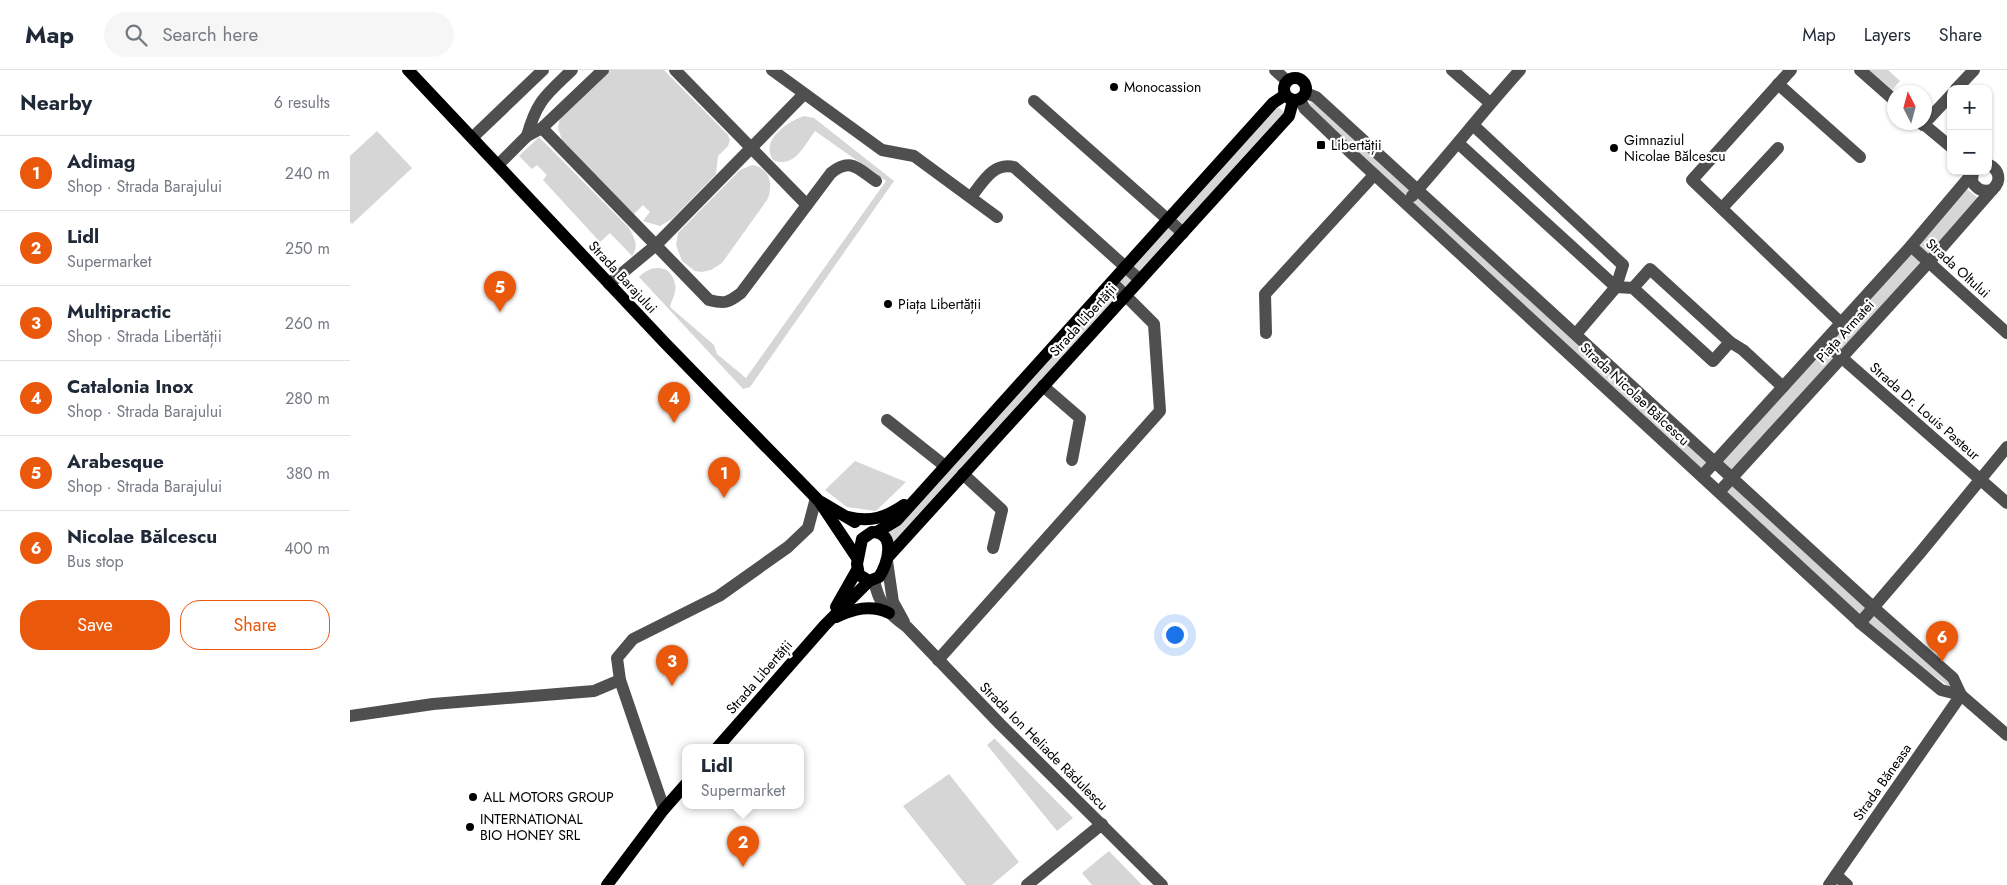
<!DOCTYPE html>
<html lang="en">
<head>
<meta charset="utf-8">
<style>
  :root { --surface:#fff; --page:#f6f6f7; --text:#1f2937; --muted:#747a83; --line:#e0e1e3; --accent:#ea580c }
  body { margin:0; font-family:Jost,sans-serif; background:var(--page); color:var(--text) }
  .controls { position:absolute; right:15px; top:15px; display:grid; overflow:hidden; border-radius:10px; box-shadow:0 1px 4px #0004 }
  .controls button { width:45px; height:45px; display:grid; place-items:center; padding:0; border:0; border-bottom:1px solid var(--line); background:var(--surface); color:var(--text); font:25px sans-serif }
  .compass { position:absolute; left:1537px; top:15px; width:45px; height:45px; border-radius:50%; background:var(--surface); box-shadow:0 1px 4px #0004; rotate:354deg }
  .you { position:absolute; left:824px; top:564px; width:18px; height:18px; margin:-12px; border:4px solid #fff; border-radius:50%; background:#1a73e8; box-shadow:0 0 0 8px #1a73e833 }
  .badge { display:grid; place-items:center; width:32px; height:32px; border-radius:50%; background:var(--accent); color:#fff; font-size:16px; font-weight:700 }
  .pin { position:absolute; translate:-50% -41px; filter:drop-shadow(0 1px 2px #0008) }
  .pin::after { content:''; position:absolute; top:26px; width:18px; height:15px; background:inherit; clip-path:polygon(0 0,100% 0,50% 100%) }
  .popup { position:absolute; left:332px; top:674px; width:122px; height:65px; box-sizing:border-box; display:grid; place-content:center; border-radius:10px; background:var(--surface); filter:drop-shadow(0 1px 4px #0005); font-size:16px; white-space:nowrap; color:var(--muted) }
  .popup b { font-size:19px; color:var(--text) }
  .popup::after { content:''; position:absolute; left:50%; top:100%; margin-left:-10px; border:10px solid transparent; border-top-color:var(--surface) }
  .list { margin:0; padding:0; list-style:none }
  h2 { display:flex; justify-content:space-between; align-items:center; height:65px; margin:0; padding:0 20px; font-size:21px }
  h2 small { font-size:16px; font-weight:400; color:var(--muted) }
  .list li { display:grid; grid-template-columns:32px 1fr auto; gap:15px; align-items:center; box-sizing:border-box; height:75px; padding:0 20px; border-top:1px solid var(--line) }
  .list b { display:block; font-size:19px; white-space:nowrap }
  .list p { margin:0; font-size:16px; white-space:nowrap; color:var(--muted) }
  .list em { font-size:16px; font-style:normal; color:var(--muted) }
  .actions { display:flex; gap:10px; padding:15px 20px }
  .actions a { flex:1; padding:11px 0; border:1px solid var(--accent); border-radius:20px; text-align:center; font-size:18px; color:var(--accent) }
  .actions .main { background:var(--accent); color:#fff }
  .icon { flex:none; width:28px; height:28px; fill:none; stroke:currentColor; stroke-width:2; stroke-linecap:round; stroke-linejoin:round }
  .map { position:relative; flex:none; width:1657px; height:815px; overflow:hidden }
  header { display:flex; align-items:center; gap:30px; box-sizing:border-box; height:70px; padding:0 25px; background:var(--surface); border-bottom:1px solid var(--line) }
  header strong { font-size:24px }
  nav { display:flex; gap:28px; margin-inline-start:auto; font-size:18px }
  .search { width:350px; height:45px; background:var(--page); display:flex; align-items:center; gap:12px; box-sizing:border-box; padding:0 18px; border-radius:28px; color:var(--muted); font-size:19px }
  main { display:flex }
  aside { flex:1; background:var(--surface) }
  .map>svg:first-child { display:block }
</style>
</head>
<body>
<header>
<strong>Map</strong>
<div class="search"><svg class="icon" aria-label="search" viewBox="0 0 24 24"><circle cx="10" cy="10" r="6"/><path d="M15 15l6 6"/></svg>Search here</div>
<nav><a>Map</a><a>Layers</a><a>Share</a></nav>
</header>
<main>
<aside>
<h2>Nearby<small>6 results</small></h2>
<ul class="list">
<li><span class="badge">1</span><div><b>Adimag</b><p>Shop · Strada Barajului</p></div><em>240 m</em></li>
<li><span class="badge">2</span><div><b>Lidl</b><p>Supermarket</p></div><em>250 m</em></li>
<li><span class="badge">3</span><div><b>Multipractic</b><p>Shop · Strada Libertății</p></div><em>260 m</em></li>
<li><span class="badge">4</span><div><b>Catalonia Inox</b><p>Shop · Strada Barajului</p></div><em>280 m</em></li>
<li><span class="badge">5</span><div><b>Arabesque</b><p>Shop · Strada Barajului</p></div><em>380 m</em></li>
<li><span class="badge">6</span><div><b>Nicolae Bălcescu</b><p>Bus stop</p></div><em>400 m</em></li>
</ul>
<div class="actions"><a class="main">Save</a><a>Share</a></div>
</aside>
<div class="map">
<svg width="1657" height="815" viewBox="0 0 1657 815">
  <rect width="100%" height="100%" fill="#fff"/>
  <g fill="#d6d6d6">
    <path d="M 258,0 L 314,0 L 378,65 L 380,70 L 378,76 L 368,86 L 366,104 L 322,149 L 310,156 L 293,151 L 300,142 L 293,135 L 284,144 L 212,70 L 208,58 L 210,46 Z"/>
    <path d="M 1519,0 L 1538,0 L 1550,11 L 1542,20 Z"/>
    <path d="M 967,27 L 1365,391 L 1612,115 L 1632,131 L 1382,407 L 1524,538 L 1611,625 L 1515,557 L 1369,422 L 1382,408 L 1365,392 L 1352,406 L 955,39 Z"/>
    <path d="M 923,33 L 939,46 L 538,487 L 534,466 Z"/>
    <path d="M 454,46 L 464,48 L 544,111 L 400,317 L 393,319 L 289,207 C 300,195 321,193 325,214 C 327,222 322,229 320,237 L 364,275 L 367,284 L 396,308 L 536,111 L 465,61 C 454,76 444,99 423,90 C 410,70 437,52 454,46 Z"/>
    <path d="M 27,61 L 62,98 L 2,154 L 0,152 L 0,86 Z"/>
    <path d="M 189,67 L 279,158 C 285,169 289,176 282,186 L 260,163 L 250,172 L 193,110 L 197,105 L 187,95 L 182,99 L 169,86 Z"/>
    <path d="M 402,95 C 420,98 424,115 417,130 L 372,193 L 361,200 L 352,202 L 345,201 L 332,191 L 326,175 L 328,163 L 390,100 Z"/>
    <path d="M 505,391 L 556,412 L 526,441 L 497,437 L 475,420 Z"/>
    <path d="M 645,668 L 645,669 L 723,748 L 707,761 L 637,675 Z"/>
    <path d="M 599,704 L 669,792 L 642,815 L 616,815 L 553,736 Z"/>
    <path d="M 759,781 L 792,815 L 742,815 L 732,803 Z"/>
  </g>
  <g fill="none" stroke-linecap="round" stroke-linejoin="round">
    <g stroke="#4f4f4f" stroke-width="12">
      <path d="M 325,0 L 457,135"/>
      <path d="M 422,0 L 532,80 L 564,86 L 647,147"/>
      <path d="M 925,0 L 937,11"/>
      <path d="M 1102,0 L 1140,33"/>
      <path d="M 1441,0 L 1342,110 L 1491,253"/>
      <path d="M 1510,0 L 1544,30"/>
      <path d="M 1428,14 L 1510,87"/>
      <path d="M 1606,19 L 1624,0"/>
      <path d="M 956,23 L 966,27 L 1524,538 L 1603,608 L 1611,625"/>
      <path d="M 950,30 L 955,39 L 1001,83 L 1515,557 L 1591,620 L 1611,625 L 1657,665"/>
      <path d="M 684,31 L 833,163"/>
      <path d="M 1571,52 L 1601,77"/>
      <path d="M 1123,55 L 1273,195 L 1266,217 L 1226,264"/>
      <path d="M 1573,55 L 1601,25"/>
      <path d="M 192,58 L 359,230 C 375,234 378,233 391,223 L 481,103 C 501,87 508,99 526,111"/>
      <path d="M 177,66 C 187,30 196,25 222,0"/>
      <path d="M 123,67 L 193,0"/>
      <path d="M 1108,73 L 1266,217 L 1283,218 L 1363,291 L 1380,272 L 1300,199 L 1283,218"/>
      <path d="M 149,94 L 177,66 L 192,58 L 253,0"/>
      <path d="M 1623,101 L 1622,112 C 1628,120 1632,122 1642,120 C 1652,111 1650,100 1638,94"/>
      <path d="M 1062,126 C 1099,85 1133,41 1170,0"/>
      <path d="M 621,127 C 633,112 643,92 664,97 L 790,210"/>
      <path d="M 1372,138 L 1428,78"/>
      <path d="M 1561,176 L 1657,263"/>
      <path d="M 259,214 L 306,175 L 454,24"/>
      <path d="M 916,263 L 915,224 L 1024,105"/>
      <path d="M 1380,272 L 1393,280 L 1433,317"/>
      <path d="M 1474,272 L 1657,433"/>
      <path d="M 693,316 L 730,348 L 722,390"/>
      <path d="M 537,350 L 595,396"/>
      <path d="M 613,404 L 652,440 L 643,478"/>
      <path d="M 1352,406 L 1561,176 L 1622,104"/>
      <path d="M 1369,422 L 1579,192 L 1642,120"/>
      <path d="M 537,491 L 543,532 L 554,552"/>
      <path d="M 524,510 C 529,535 537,542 557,557 L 650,654 L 812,815"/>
      <path d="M 1510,553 L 1570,483 L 1657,377"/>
      <path d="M 588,590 L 810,341 L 804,254 L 762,212"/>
      <path d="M 0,646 L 83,634 L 244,621 L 270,610"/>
      <path d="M 314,739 L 270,610 L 267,588 L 283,569 L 369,526 L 438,477 L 458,458 L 466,428"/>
      <path d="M 1486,805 L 1497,815"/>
      <path d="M 677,815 L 752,754"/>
      <path d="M 1479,815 L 1611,625"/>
    </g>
    <g stroke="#000" stroke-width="12">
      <path d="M 58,0 L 315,273 L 469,431 L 507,488"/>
      <circle cx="945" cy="19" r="11"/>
      <path d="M 471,432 L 505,452"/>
      <path d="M 498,447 C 520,453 537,447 554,435"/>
      <path d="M 522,462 C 547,462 538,494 529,507 L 519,511 L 509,505 L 507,494 L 512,469 Z"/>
      <path d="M 527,462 L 547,450 L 923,33 L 935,25"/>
      <path d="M 538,487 L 939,46 L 943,31"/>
      <path d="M 486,537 L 507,500"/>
      <path d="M 486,547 C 503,539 521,534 539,543"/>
      <path d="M 367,678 L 475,555 L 519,511"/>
      <path d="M 257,815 L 314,739 L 336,714"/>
    </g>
  </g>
  <g fill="#000" stroke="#fff" stroke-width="2">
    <circle cx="764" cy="17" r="5"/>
    <rect x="966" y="70" width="10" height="10" rx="2.5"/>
    <circle cx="1264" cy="78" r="5"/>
    <circle cx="538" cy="234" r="5"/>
    <circle cx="123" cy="727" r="5"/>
    <circle cx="120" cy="757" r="5"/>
  </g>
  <g text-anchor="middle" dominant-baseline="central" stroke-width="4.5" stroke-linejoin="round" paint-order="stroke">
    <g font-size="14" fill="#000" stroke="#fff" text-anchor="start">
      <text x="774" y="17">Monocassion</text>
      <text x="1274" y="70">Gimnaziul<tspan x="1274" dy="16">Nicolae Bălcescu</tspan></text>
      <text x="981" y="75">Libertății</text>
      <text x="548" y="234">Piața Libertății</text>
      <text x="133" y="727">ALL MOTORS GROUP</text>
      <text x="130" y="749">INTERNATIONAL<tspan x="130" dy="16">BIO HONEY SRL</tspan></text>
    </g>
    <g font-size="14" fill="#000" stroke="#fff">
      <text transform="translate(1608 198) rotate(42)">Strada Oltului</text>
      <text transform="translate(273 207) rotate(47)">Strada Barajului</text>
      <text transform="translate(733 250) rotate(-48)">Strada Libertății</text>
      <text transform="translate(1495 261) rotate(-48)">Piața Armatei</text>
      <text transform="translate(1285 324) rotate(43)">Strada Nicolae Bălcescu</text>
      <text transform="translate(1575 341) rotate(41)">Strada Dr. Louis Pasteur</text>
      <text transform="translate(409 607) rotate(-49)">Strada Libertății</text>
      <text transform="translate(694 676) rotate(45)">Strada Ion Heliade Rădulescu</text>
      <text transform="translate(1532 712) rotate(-55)">Strada Băneasa</text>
    </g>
  </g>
</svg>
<div class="controls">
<button>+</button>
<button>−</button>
</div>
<svg class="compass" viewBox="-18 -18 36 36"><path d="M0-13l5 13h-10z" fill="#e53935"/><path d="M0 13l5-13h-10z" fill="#747a83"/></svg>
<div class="you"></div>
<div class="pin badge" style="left:374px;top:428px">1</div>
<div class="pin badge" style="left:393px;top:797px">2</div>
<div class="popup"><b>Lidl</b>Supermarket</div>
<div class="pin badge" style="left:322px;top:616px">3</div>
<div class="pin badge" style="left:324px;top:353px">4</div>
<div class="pin badge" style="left:150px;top:242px">5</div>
<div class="pin badge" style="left:1592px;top:592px">6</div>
</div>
</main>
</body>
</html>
